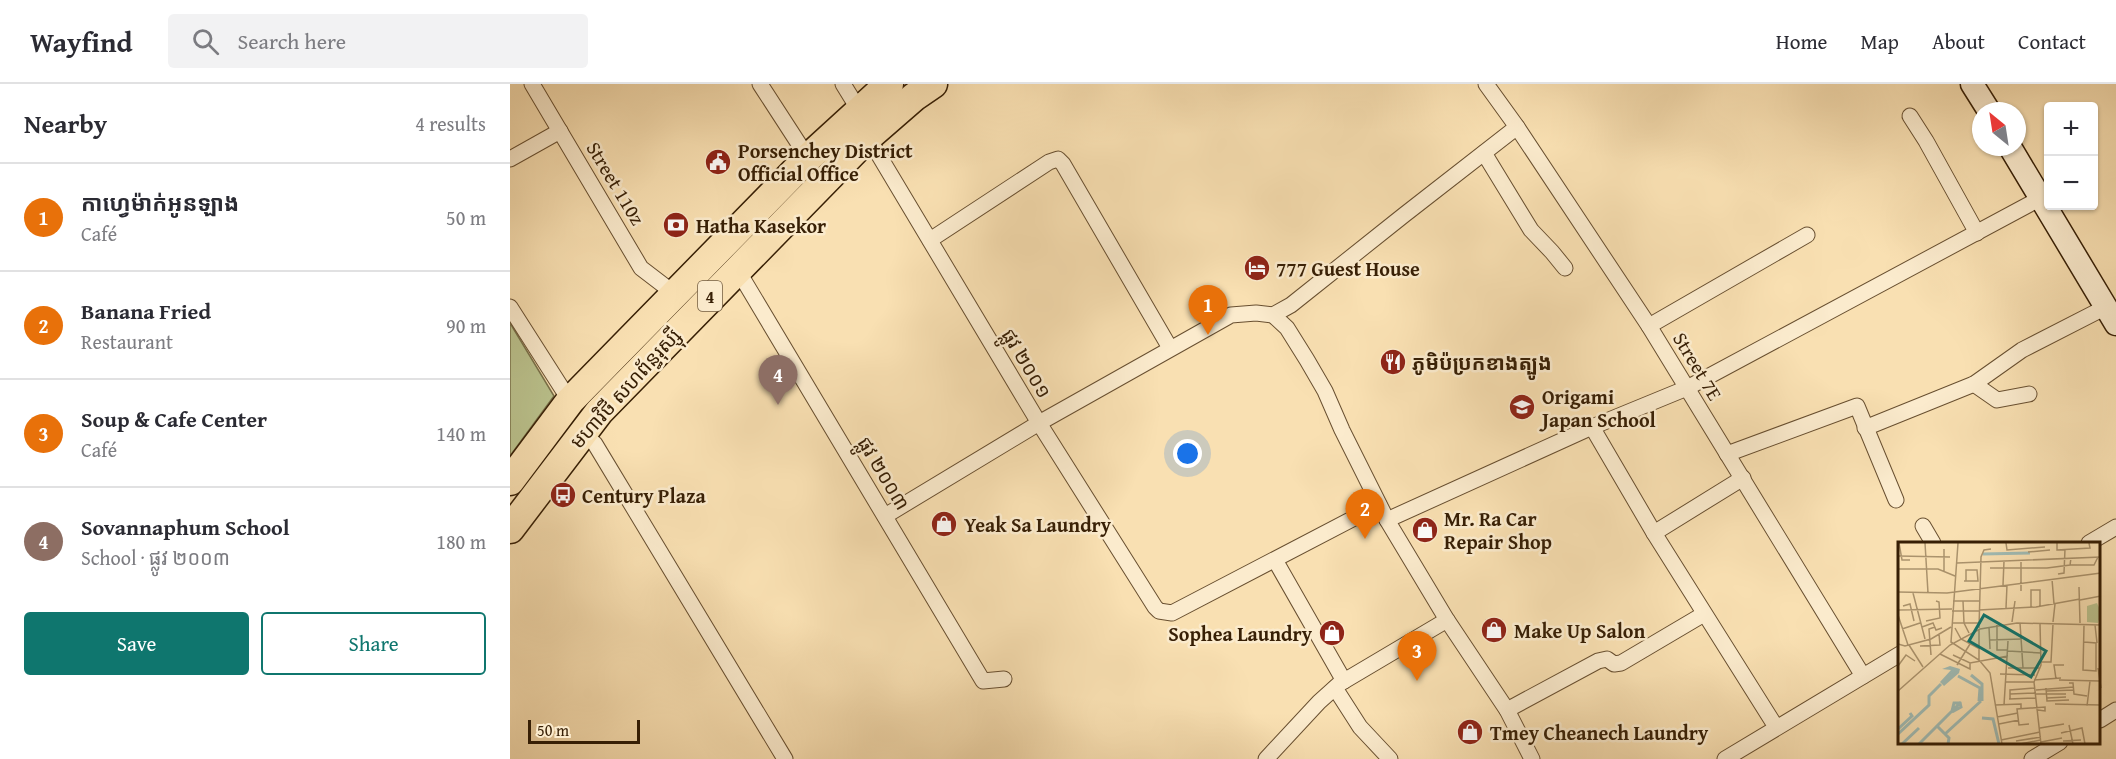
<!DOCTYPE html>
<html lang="en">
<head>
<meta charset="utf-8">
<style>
  :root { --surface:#fff; --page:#f2f2f3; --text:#2b2b33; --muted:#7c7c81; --line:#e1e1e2; --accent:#0f766e }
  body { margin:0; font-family:"Gentium Book Plus","Noto Sans Khmer",serif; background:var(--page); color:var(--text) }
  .controls { position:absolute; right:18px; top:18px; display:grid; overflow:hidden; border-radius:6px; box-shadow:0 2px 4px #0004 }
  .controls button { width:54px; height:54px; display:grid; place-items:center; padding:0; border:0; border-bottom:2px solid var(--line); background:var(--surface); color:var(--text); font:30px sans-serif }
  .compass { position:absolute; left:1462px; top:18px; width:54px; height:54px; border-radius:50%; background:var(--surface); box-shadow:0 2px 4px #0004; rotate:330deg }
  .scale { position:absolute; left:18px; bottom:15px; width:112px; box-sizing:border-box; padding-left:6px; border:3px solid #371f05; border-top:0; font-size:16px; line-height:21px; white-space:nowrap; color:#371f05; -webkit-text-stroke:4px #fbebcd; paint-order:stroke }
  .you { position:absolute; left:678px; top:370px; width:21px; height:21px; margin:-15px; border:4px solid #fff; border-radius:50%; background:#1a73e8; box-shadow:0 0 0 9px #1a73e833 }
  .badge { display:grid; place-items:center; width:39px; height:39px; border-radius:50%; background:var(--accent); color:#fff; font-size:20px; font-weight:700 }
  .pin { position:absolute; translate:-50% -50px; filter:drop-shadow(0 2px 3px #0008) }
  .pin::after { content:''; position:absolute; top:32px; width:21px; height:18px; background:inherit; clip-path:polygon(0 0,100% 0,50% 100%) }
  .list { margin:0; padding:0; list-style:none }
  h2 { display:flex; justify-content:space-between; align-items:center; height:78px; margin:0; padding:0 24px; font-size:26px }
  h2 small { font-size:20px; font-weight:400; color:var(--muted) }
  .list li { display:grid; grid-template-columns:39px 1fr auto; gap:18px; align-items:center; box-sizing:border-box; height:108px; padding:0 24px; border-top:2px solid var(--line) }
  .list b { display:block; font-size:22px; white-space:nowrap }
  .list p { margin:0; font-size:20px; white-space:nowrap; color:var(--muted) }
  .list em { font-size:20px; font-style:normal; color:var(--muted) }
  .actions { display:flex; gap:12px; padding:18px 24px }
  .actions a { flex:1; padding:14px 0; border:2px solid var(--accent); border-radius:6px; text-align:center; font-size:21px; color:var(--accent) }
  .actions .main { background:var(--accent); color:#fff }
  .icon { flex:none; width:33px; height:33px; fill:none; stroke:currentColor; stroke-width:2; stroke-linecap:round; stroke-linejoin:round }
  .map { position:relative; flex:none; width:1606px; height:675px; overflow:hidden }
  header { display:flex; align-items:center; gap:36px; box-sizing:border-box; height:84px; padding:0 30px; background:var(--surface); border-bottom:2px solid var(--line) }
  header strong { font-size:28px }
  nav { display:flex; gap:33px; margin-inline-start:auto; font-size:21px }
  .search { width:420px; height:54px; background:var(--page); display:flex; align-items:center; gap:15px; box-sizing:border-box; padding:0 21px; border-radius:6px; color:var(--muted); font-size:22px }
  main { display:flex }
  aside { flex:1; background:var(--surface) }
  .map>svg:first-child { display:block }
</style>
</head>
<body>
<header>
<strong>Wayfind</strong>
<div class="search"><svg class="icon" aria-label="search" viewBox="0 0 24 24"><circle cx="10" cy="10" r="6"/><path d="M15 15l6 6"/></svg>Search here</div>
<nav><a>Home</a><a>Map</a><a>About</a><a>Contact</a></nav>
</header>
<main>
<aside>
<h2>Nearby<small>4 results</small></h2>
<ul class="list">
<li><span class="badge" style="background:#e8710a">1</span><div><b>កាហ្វេម៉ាក់អូនឡាង</b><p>Café</p></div><em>50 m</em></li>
<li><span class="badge" style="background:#e8710a">2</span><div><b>Banana Fried</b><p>Restaurant</p></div><em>90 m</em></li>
<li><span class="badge" style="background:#e8710a">3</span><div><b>Soup &amp; Cafe Center</b><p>Café</p></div><em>140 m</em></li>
<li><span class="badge" style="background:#8d6e63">4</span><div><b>Sovannaphum School</b><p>School · ផ្លូវ ២០០៣</p></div><em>180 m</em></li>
</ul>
<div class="actions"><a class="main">Save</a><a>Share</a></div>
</aside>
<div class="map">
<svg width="1606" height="675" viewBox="0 0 1606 675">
  <rect width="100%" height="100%" fill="#f9e0b2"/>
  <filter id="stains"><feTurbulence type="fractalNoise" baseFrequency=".00333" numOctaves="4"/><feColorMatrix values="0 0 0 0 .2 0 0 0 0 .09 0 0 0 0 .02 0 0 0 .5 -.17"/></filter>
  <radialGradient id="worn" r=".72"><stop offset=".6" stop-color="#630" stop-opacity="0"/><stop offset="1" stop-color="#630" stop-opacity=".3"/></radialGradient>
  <path fill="#bbc38e" stroke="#79714a" stroke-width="1.5" d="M 0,239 L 44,312 L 0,372 Z"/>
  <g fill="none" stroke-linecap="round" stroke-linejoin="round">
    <g stroke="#684f30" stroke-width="17">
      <g id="street">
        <path d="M 22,0 L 131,184 L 165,210"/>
        <path d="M 250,0 L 298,74"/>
        <path d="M 333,0 L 349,26"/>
        <path d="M 976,0 L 1007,43 L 1139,242 L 1353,592"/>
        <path d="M 1400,32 L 1416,57 L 1467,149"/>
        <path d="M 358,53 L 529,339 L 645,523 L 649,527 L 662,529 L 869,421"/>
        <path d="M 974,69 L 1021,146 L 1042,168 L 1055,184"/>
        <path d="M 0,75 L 50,47"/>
        <path d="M 420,156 L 539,78 L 548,75 L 553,80 L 660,264"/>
        <path d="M 227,185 L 473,597 L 494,595"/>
        <path d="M 0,223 L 60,317"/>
        <path d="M 763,231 L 777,244 L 797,276 L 815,307 L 832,346 L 877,436 L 937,536 L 997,626 L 1022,675"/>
        <path d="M 1139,242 L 1297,151"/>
        <path d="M 1464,300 L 1487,316 L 1519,310"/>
        <path d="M 1082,343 L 1144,449 L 1266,643"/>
        <path d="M 1355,344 L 1464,300 L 1512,266 L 1596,223"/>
        <path d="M 72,348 L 85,360 L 275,675"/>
        <path d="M 1217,370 L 1347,322 L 1386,416"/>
        <path d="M 375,432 L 529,339 L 721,231 L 746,229 L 763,231 L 781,221 L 894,131 L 1007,43"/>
        <path d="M 877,436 L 1082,343 L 1177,304 L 1531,114"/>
        <path d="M 1413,442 L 1423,459"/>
        <path d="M 1144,449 L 1233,394"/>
        <path d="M 1579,459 L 1606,443"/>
        <path d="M 765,476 L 834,597"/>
        <path d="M 825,604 L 850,643 L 880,675"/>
        <path d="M 997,626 L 1088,577 L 1097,575 L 1104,580 L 1111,579 L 1194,530"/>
        <path d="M 1590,636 L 1606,626"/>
        <path d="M 756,675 L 809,618 L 829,600 L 937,536"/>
        <path d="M 1215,675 L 1390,570"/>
        <path d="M 1522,675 L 1550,658"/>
      </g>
    </g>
    <g stroke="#371f05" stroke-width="25">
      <g id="secondary">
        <path d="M 1462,0 L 1479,27"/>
        <path d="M 1500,63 L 1606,240"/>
      </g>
    </g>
    <g stroke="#371f05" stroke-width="31">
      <g id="highway">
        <path d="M 0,397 L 60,317 L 298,74 L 379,0"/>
        <path d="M 0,445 L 89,328 L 358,53 L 404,13 L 423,0"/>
      </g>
    </g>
    <use href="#street" stroke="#fbebcd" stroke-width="15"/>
    <use href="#secondary" stroke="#fbebcd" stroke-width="22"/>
    <use href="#highway" stroke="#f9e0b2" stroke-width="28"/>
  </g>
  <defs>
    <g id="civic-disc" transform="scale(1.35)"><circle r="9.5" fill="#8f2418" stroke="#fbebcd"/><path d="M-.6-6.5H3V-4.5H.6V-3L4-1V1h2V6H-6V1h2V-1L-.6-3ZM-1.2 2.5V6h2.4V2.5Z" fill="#fff"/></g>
    <g id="bank-disc" transform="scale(1.35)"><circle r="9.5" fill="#8f2418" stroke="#fbebcd"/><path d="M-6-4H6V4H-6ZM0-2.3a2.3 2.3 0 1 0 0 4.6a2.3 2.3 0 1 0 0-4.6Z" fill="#fff"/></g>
    <g id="hotel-disc" transform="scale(1.35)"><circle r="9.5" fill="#8f2418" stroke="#fbebcd"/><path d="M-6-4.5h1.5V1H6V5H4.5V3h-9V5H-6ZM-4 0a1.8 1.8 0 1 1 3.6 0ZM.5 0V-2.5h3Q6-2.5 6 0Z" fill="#fff"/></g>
    <g id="restaurant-disc" transform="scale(1.35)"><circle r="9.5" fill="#8f2418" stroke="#fbebcd"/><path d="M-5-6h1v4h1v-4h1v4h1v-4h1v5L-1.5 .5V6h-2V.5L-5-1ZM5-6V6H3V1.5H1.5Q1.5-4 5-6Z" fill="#fff"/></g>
    <g id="school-disc" transform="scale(1.35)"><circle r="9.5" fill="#8f2418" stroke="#fbebcd"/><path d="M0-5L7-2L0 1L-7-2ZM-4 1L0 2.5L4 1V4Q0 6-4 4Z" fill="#fff"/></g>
    <g id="bus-disc" transform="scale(1.35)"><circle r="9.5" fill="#8f2418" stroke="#fbebcd"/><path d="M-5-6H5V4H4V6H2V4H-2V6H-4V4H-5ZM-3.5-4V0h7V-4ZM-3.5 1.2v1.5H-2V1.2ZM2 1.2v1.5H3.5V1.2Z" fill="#fff"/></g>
    <g id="shop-disc" transform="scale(1.35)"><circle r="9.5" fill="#8f2418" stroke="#fbebcd"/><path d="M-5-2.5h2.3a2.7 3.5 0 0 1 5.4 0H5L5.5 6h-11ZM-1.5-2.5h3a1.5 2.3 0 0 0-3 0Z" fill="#fff"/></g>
  </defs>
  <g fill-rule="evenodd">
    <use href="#civic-disc" x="208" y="78"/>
    <use href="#bank-disc" x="166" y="141"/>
    <use href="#hotel-disc" x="747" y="184"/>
    <use href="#restaurant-disc" x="883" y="278"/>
    <use href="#school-disc" x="1012" y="323"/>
    <use href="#bus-disc" x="53" y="411"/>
    <use href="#shop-disc" x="434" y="440"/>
    <use href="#shop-disc" x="915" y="446"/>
    <use href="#shop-disc" x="984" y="546"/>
    <use href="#shop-disc" x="822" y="549"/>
    <use href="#shop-disc" x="960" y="648"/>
  </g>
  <g text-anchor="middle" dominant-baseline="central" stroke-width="5" stroke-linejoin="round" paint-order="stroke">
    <rect fill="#fbebcd" stroke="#725c41" stroke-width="1.5" x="188" y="197" width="24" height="30" rx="4.5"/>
    <g font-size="18" font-weight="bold" fill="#371f05">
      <text x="200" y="212">4</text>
    </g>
    <g font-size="20" font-weight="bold" fill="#371f05" stroke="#fbebcd" text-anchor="start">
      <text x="228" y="66">Porsenchey District<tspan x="228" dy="23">Official Office</tspan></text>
      <text x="186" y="141">Hatha Kasekor</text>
      <text x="766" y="184">777 Guest House</text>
      <text x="902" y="278">ភូមិប៉ប្រកខាងត្បូង</text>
      <text x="1032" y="312">Origami<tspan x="1032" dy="23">Japan School</tspan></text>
      <text x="72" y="411">Century Plaza</text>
      <text x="934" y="434">Mr. Ra Car<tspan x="934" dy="23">Repair Shop</tspan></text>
      <text x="454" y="440">Yeak Sa Laundry</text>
      <text x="1004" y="546">Make Up Salon</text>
      <text x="802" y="549" text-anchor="end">Sophea Laundry</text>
      <text x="980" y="648">Tmey Cheanech Laundry</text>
    </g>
    <g font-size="20" fill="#371f05" stroke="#fbebcd">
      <text transform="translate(106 99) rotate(59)">Street 110z</text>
      <text transform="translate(517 279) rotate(59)">ផ្លូវ ២០០១</text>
      <text transform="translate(1188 282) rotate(59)">Street 7E</text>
      <text transform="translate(115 304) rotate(-48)">មហាវិថី សហព័ន្ធរុស្ស៊ី</text>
      <text transform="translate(374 389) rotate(59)">ផ្លូវ ២០០៣</text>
    </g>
  </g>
  <g transform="translate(1388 458)">
    <rect width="202" height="202" fill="#f9e0b2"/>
    <path d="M 199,61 L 203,70 L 200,81 L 189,80 L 189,64 Z" fill="#bbc38e"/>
    <path d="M 52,124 L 62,127 L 61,131 L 46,144 L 42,140 L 53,128 L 44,127 Z" fill="#a0bbb4"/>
    <path fill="none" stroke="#a0bbb4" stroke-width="3" d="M 85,12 L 132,11M 73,133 L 84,142 L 84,159M 60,134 L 82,146 L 81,159M 54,170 L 63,165 L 62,161 L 56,161 L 54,169M 84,176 L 95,177 L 101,202M 39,184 L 51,196 L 50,202M 0,187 L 14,174 L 12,171M 0,192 L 31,163 L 31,154 L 43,142M 47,192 L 83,159M 4,202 L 21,186M 21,202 L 63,160"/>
    <path fill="none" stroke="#ab936d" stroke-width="1.5" d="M 1,1 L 4,18 L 12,18M 27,1 L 30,51M 60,1 L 53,100 L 81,118 L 92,131 L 104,202M 108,1 L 109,8 L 147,5M 159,1 L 159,8 L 192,6 L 191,1M 130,10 L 152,8M 0,14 L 52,15M 123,18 L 123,49M 59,21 L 203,15M 172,23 L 196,23 L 200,15M 92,26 L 149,26 L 172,23 L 173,16M 0,27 L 40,27 L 57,34M 46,29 L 46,7M 160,32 L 166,31 L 167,7M 154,37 L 156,62M 66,39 L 80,39 L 79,28 L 68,28 L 68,39M 105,43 L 106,19M 181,45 L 182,81M 0,50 L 49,51 L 203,31M 15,51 L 27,97M 182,58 L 203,54M 55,59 L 81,59M 65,59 L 66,81 L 71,91M 5,64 L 12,62 L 16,79M 133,65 L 133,48 L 142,48 L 142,64M 108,66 L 109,43M 0,68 L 54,67M 81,68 L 138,65 L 182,57M 54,69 L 81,69M 0,73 L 10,103M 28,79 L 42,76 L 41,60 L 38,59M 114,80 L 117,59M 155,80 L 157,62M 54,81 L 81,81M 122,81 L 125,126M 142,82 L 143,123 L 136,140 L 143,202M 99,83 L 99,108 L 110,108M 197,83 L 199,101M 24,85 L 35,81 L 38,88 L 44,86M 91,85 L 92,107M 57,86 L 63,97 L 82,107M 81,86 L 83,15 L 86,8 L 93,7M 4,87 L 22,81M 91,98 L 124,97M 186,100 L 198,101 L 198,129 L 185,128 L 186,83M 0,102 L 7,104 L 33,97 L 53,85M 11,103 L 25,125M 22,104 L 42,103 L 41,92M 110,109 L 143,111M 42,112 L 72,127 L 72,121M 33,113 L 31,87 L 37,85M 55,113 L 72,121 L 110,114M 81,118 L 81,88M 143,120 L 153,120 L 155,82M 59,123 L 72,102M 0,124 L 8,113 L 17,119M 110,126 L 142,126M 200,126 L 203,146M 102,132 L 137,133M 158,137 L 156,123 L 166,123M 136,138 L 163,136M 161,138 L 202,139M 108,140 L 136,140M 171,141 L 175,141 L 176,152 L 189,154M 148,146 L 149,159 L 171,158M 138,148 L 176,145M 0,149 L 52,103 L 82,87 L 119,81 L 203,83M 149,149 L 176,148M 112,152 L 138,151M 138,152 L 168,152M 149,156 L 168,155M 111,157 L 138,156M 112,157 L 112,148 L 137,146M 157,162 L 203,163M 97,163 L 123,162 L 123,167M 106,163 L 110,99M 189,164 L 192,139M 99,175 L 120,171M 101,182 L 121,178M 131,182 L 121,183 L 119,167 L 147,165 L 147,169 L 140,168M 171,183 L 175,202M 142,186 L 166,182M 163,191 L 184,186 L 187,202M 103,198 L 142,190M 118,199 L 143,195M 165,199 L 183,198M 143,200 L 164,196M 122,202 L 143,198"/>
    <path fill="#0f766e" fill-opacity="0.15" stroke="#0f766e" stroke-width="3" d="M 86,73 L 148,109 L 133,135 L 71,99 Z"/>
    <rect width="202" height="202" fill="none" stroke="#371f05" stroke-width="3"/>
  </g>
  <rect width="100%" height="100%" filter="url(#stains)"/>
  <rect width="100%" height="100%" fill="url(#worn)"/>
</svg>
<div class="controls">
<button>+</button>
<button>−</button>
</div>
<svg class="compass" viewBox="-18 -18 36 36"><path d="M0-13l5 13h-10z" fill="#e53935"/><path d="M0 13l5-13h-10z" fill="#7c7c81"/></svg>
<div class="scale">50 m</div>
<div class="you"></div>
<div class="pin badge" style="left:698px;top:251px;background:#e8710a">1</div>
<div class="pin badge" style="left:855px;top:455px;background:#e8710a">2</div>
<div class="pin badge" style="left:907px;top:597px;background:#e8710a">3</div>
<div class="pin badge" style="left:268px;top:321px;background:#8d6e63">4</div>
</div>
</main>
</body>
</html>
